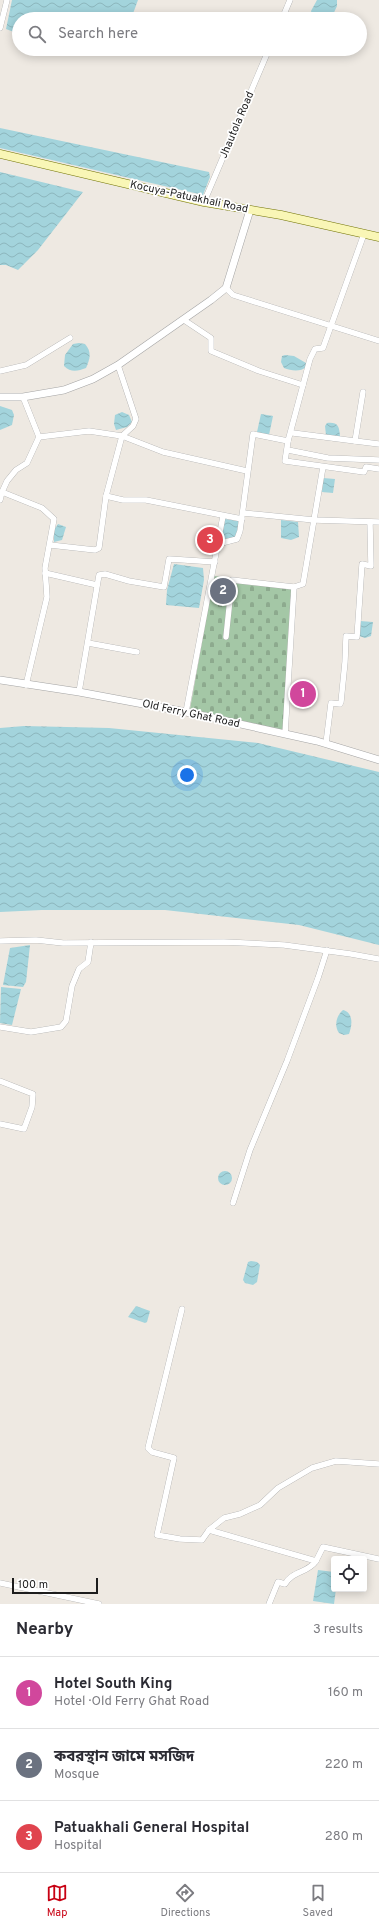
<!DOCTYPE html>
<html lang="en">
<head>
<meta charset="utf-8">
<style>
  :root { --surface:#fff; --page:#f7f7f7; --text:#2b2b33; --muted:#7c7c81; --line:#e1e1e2; --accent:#c80113 }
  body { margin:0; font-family:Overpass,"Noto Sans Bengali",sans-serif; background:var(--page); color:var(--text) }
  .controls { position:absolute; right:12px; bottom:12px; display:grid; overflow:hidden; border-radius:4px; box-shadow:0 2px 10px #0003 }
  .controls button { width:36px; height:36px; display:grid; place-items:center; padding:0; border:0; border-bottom:1px solid var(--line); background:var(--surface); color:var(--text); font:20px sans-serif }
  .scale { position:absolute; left:12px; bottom:10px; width:86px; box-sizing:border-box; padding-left:4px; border:2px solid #1d1d1d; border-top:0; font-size:11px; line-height:14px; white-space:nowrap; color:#1d1d1d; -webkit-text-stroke:3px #fff; paint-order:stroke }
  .you { position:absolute; left:187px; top:775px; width:14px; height:14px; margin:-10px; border:3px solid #fff; border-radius:50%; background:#1a73e8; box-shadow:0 0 0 6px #1a73e833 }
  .badge { display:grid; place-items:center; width:26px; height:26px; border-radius:50%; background:var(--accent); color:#fff; font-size:13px; font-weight:700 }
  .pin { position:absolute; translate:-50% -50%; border:2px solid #fff; box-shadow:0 1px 4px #0006 }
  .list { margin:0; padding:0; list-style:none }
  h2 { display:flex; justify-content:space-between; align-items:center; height:52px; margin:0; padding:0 16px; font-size:17px }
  h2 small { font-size:13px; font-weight:400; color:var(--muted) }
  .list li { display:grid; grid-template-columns:26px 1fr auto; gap:12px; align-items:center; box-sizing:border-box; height:72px; padding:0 16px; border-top:1px solid var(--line) }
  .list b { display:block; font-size:15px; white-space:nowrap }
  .list p { margin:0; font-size:13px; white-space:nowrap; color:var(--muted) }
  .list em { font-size:13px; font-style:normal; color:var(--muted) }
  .icon { flex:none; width:22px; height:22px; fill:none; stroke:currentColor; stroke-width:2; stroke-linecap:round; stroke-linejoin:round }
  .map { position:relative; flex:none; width:379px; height:1604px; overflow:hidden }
  .search { position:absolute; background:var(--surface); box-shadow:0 2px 10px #0003; left:12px; right:12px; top:12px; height:44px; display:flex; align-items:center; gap:10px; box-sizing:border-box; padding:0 14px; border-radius:22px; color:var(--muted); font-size:15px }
  .sheet { height:268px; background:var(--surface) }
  nav { display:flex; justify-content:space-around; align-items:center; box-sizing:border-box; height:56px; border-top:1px solid var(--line); background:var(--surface); font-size:11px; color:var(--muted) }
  nav a { display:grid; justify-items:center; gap:2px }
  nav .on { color:var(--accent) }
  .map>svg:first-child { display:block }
</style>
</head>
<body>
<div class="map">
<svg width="379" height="1604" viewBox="0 0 379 1604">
  <defs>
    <pattern id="cemetery-stones" width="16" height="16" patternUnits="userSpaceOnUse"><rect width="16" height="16" fill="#a4c7a6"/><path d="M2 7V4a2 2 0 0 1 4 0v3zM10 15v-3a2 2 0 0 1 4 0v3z" fill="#8daa8e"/></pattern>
    <pattern id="water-waves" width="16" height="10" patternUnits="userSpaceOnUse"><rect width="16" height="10" fill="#a3d4dc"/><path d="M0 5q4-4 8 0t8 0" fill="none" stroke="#8cb6bc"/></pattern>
  </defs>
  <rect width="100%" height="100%" fill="#eee9e2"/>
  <path fill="url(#cemetery-stones)" d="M 214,576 L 293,586 L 283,730 L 190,709 Z"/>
  <g fill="url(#water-waves)">
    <path d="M 12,0 L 138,0 L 131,19 L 19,19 L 19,34 L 6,29 Z"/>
    <path d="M 317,0 L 337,0 L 337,6 L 331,19 L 313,18 L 311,11 Z"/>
    <path d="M 0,128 L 209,172 L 210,177 L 203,195 L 0,148 Z"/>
    <path d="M 0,172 L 83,192 L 38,250 L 18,270 L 6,265 L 0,265 Z"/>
    <path d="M 79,343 L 85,344 C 92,352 90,359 86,368 C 78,371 71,373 64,366 L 65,355 L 73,344 Z"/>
    <path d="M 285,355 L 294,356 L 306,363 L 306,367 C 301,372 291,371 284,368 L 281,362 L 282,356 Z"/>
    <path d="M 0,406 L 12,410 L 14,415 L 12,425 L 0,430 Z"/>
    <path d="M 122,412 L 129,415 L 132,422 L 127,427 L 116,430 L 114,424 L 115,415 Z"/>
    <path d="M 261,414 L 273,416 L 269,435 L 257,432 Z"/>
    <path d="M 327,423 C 338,422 339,426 340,436 L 336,437 L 326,435 L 325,426 Z"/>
    <path d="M 323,478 L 335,479 L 333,493 L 322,492 Z"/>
    <path d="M 225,519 L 239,521 L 238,531 L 235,538 L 223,539 L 222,536 Z"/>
    <path d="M 281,520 L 298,522 L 299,537 L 291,540 L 281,538 Z"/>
    <path d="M 58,524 L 66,527 L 62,540 L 54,542 L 54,530 Z"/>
    <path d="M 174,564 L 203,568 L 204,580 L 199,608 L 166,605 L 167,590 Z"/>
    <path d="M 360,621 L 373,622 L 371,636 L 365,638 L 359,636 Z"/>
    <path d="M 24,726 L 109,728 L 258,743 L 379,772 L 379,945 L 299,925 L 165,910 L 42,910 L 0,912 L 0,728 Z"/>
    <path d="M 30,945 L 26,982 L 23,987 L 3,985 L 10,948 Z"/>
    <path d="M 1,987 L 21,989 L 12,1025 L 0,1023 Z"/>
    <path d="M 343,1010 C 354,1013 352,1026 349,1034 L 344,1035 L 339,1033 C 334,1026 336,1016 343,1010 Z"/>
    <circle cx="225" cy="1178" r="7"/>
    <path d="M 251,1261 L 257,1262 L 260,1265 L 257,1282 L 253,1285 L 245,1283 L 243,1280 L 248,1262 Z"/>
    <path d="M 136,1306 L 150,1311 L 147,1322 L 145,1323 L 128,1317 Z"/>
    <path d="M 318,1570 L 334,1572 L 334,1589 L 336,1589 L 334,1604 L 313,1601 Z"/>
  </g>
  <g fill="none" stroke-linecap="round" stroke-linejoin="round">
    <g stroke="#a4a4a4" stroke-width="6">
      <g id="minor">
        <path d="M 282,19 L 290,0"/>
        <path d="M 0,28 L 7,0"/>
        <path d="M 204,202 L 269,49"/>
        <path d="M 226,288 L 233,295 L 379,341"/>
        <path d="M 184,320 L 211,338 L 211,351 L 259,371 L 303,385"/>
        <path d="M 0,371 L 26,365 L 70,338"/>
        <path d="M 23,397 L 39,437 L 27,463 L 16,470 L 7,481 L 2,492 L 42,508 L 54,519 L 45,568 L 47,597 L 26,685"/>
        <path d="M 293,433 L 355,441 L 363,392"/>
        <path d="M 39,437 L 89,431 L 122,436 L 163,452 L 247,471"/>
        <path d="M 288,441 L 310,359 L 315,349 L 323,348 L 364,234"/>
        <path d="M 355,441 L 379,444"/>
        <path d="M 288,450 L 328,458 L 379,460"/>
        <path d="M 106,496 L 123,500 L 146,500 L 242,519"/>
        <path d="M 0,500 L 2,492"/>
        <path d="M 243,513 L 314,520 L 379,522"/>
        <path d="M 218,544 L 237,539 L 240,531 L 253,434 L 288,441 L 285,461 L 364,472 L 366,467 L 379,469"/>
        <path d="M 50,545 L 95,550 L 99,548 L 106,496 L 122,436 L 133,426 L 136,419 L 118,365"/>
        <path d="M 45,573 L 97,585"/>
        <path d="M 226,637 L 232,580 L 294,587"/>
        <path d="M 88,643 L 137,652"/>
        <path d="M 79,692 L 99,575 L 105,574 L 129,581 L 164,587 L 169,559 L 215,562"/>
        <path d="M 186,712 L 223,516"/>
        <path d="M 285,734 L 294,587 L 303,584 L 323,467"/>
        <path d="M 326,743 L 331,703 L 340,704 L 341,702 L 345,662 L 346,636 L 357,637 L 362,564 L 371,566 L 370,522"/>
        <path d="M 0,941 L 36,940 L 63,943 L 224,942 L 284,945 L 351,954 L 379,959"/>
        <path d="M 0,1027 L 31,1032 L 61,1027 L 66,1021 L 72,986 L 79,969 L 88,962 L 91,942"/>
        <path d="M 0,1081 L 33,1094 L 32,1107 L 24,1129 L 0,1124"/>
        <path d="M 233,1203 L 250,1150 L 287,1061 L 318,978 L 327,950"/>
        <path d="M 182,1309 L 148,1448 L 152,1452 L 174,1458 L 157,1535 L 180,1539 L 202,1540 L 209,1530"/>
        <path d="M 316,1561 L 323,1547 L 379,1559"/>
        <path d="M 0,1583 L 99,1604"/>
        <path d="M 269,1604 L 278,1582 L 285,1584 C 292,1571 308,1573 316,1561 L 209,1530 L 224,1518 L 240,1514 L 260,1505 L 278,1488 L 312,1468 L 336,1461 L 379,1464"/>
      </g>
    </g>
    <g stroke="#a4a4a4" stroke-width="8">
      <g id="tertiary">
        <path d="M 0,397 L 23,397 L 64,390 L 93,379 L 118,365 L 211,300 L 226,288 L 250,210"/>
        <path d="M 0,680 L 79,692 L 186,712 L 317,741 L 379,760"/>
      </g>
    </g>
    <g stroke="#707205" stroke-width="9">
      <path id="secondary" d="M 0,154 L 204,202 L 281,215 L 379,237"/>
    </g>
    <use href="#minor" stroke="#fff" stroke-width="5.5"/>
    <use href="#tertiary" stroke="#fff" stroke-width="7"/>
    <use href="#secondary" stroke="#f9f6b6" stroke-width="8"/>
  </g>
  <g text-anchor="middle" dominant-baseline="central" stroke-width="3.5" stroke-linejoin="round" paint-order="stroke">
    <g font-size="11" fill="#1d1d1d" stroke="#fff">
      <text transform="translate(237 125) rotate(-67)">Jhautola Road</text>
      <text transform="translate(189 197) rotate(12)">Kocuya-Patuakhali Road</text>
      <text transform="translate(191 714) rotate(12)">Old Ferry Ghat Road</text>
    </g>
  </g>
</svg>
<div class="controls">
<button><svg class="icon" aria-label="locate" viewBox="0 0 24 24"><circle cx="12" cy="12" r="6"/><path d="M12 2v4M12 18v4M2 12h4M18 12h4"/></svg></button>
</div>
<div class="scale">100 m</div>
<div class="you"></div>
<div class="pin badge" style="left:303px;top:694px;background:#d1479c">1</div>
<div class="pin badge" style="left:223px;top:591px;background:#6b7280">2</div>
<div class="pin badge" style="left:210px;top:540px;background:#e0444e">3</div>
<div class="search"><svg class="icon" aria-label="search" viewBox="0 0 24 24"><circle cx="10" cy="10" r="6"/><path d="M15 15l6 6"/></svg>Search here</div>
</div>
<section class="sheet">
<h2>Nearby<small>3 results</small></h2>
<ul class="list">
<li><span class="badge" style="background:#d1479c">1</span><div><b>Hotel South King</b><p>Hotel · Old Ferry Ghat Road</p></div><em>160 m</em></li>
<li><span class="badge" style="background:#6b7280">2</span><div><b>কবরস্থান জামে মসজিদ</b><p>Mosque</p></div><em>220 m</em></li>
<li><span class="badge" style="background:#e0444e">3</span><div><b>Patuakhali General Hospital</b><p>Hospital</p></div><em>280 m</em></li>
</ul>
</section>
<nav>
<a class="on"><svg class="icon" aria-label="map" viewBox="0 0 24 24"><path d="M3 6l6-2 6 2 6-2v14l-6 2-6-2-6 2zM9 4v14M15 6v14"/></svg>Map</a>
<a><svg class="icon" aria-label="directions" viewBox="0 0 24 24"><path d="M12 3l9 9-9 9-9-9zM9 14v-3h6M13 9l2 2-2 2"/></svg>Directions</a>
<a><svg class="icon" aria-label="saved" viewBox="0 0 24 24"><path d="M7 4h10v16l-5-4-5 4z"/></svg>Saved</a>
</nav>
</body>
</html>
